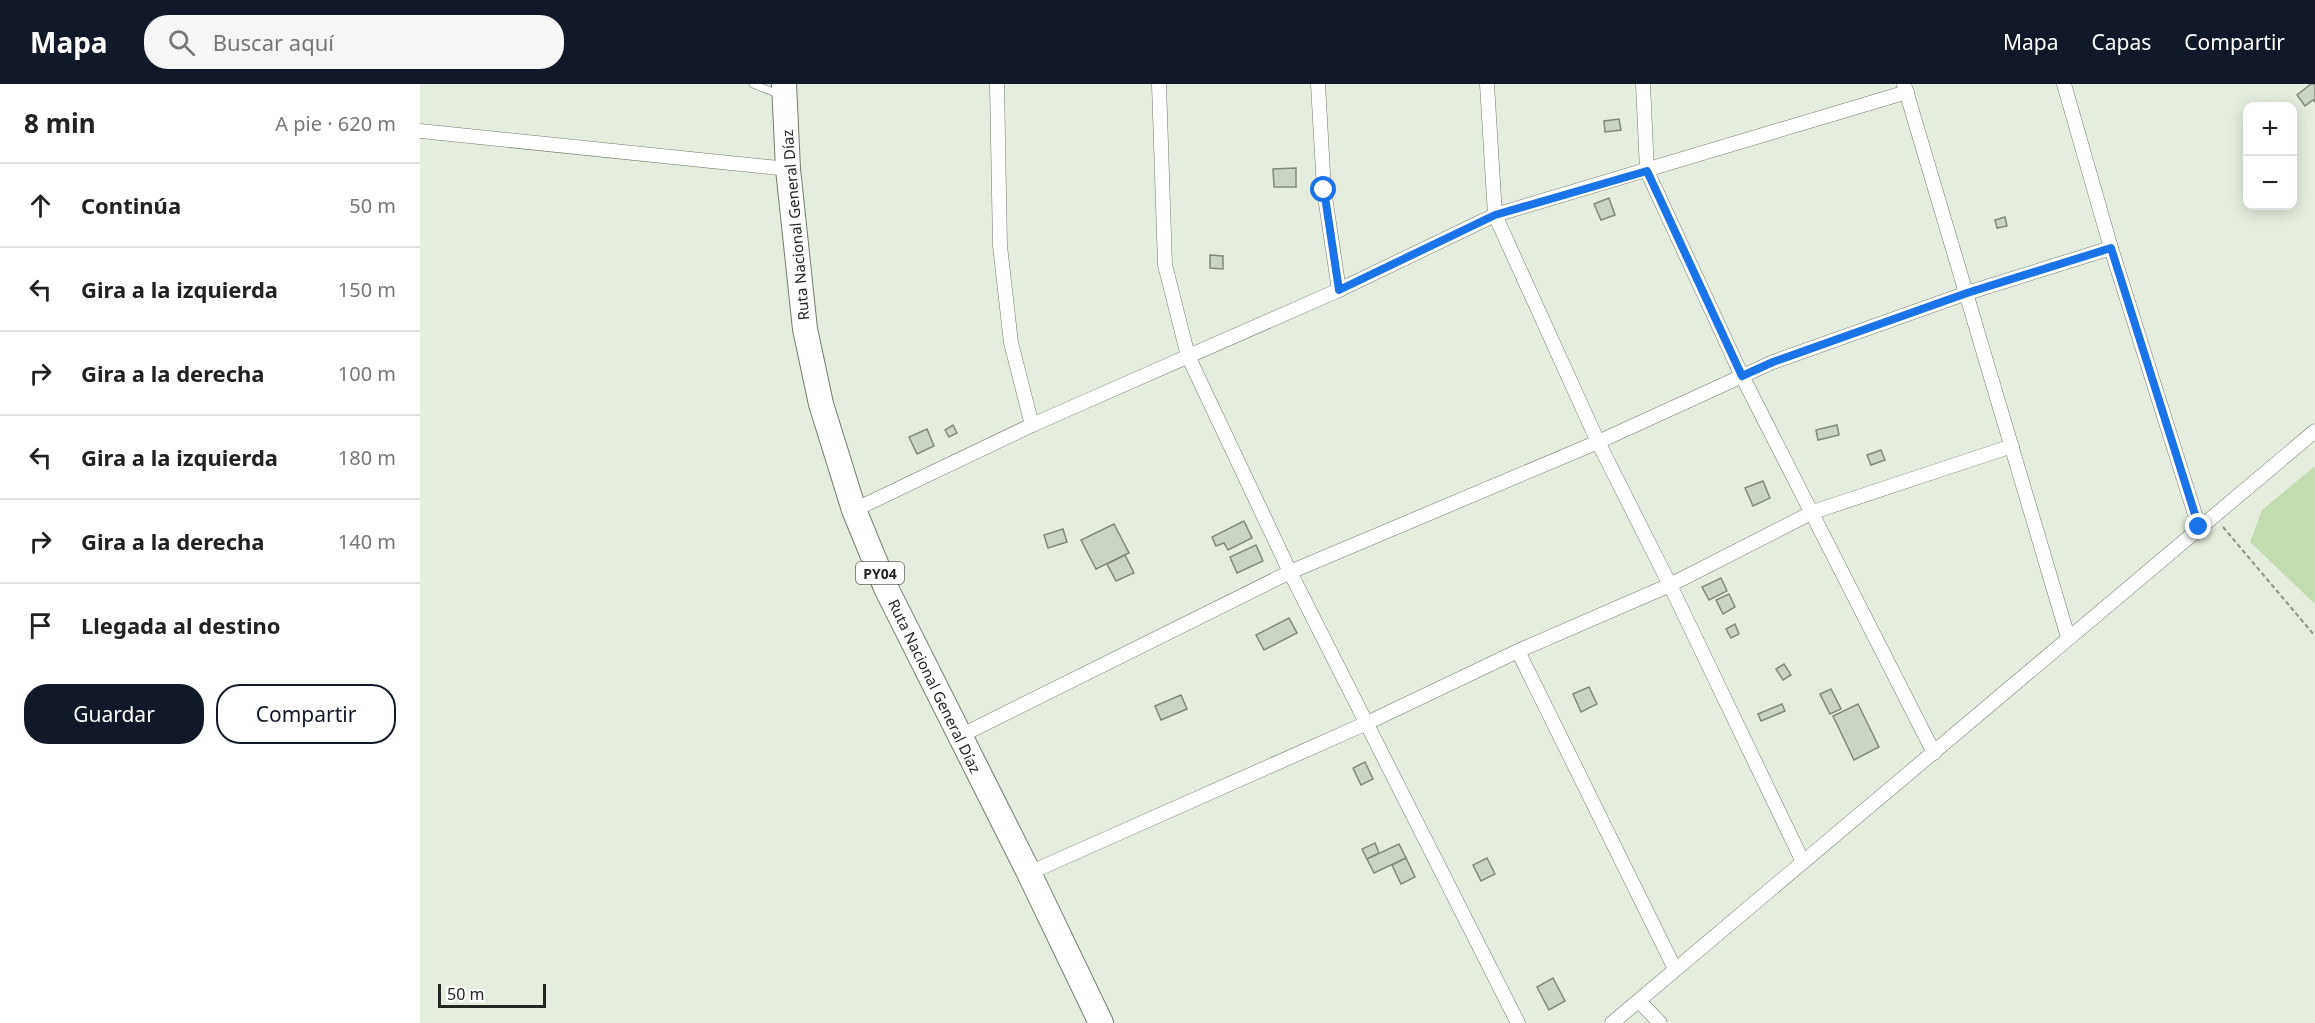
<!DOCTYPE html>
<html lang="es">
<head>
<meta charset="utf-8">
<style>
  :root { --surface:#fff; --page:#f6f6f6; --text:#222; --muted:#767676; --line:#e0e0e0; --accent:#111827 }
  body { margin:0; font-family:"Noto Sans",sans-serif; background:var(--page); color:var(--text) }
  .controls { position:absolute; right:18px; top:18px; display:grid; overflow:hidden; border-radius:12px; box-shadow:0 3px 15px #0003 }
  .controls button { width:54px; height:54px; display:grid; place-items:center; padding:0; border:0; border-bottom:2px solid var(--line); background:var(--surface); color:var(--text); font:30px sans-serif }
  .scale { position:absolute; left:18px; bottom:15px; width:108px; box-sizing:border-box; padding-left:6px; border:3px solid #222520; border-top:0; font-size:16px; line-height:21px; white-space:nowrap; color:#222520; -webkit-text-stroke:4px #fff; paint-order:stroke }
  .stop { position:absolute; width:18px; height:18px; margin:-14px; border:4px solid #1a73e8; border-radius:50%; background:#fff }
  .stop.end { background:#1a73e8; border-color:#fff; box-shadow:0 2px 6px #0008 }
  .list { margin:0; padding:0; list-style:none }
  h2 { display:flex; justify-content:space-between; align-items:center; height:78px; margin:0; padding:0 24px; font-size:26px }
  h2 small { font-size:20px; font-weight:400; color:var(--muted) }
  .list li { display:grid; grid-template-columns:39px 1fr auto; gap:18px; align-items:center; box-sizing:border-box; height:84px; padding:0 24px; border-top:2px solid var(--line) }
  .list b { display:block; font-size:22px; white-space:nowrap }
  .list em { font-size:20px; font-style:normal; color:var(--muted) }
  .actions { display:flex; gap:12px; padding:18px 24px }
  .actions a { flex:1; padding:14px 0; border:2px solid var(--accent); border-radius:24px; text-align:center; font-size:21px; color:var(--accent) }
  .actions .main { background:var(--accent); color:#fff }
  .icon { flex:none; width:33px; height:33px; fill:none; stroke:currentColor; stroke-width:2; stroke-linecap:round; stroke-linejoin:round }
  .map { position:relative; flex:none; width:1895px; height:939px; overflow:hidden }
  header { display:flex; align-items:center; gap:36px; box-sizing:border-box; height:84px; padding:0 30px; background:var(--accent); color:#fff }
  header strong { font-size:28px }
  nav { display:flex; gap:33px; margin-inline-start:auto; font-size:21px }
  .search { width:420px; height:54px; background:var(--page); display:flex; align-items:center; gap:15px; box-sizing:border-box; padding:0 21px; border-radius:24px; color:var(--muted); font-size:22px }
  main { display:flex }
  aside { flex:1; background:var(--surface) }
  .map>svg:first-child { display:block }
</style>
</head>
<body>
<header>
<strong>Mapa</strong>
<div class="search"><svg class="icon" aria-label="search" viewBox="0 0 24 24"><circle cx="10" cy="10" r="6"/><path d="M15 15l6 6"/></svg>Buscar aquí</div>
<nav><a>Mapa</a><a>Capas</a><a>Compartir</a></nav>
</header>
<main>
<aside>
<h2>8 min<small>A pie · 620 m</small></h2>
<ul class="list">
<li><svg class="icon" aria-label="ahead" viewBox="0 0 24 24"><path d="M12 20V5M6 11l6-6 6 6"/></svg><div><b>Continúa</b></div><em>50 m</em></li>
<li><svg class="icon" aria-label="left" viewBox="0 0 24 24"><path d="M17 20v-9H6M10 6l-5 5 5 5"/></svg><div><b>Gira a la izquierda</b></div><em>150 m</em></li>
<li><svg class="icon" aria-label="right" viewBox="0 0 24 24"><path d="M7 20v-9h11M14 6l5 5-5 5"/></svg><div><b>Gira a la derecha</b></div><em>100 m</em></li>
<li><svg class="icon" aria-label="left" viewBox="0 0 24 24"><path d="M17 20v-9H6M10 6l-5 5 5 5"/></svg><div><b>Gira a la izquierda</b></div><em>180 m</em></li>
<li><svg class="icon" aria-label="right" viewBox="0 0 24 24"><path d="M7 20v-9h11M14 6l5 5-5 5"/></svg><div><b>Gira a la derecha</b></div><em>140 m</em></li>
<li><svg class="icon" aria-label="arrive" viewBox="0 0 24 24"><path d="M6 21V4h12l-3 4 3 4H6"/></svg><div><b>Llegada al destino</b></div></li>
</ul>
<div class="actions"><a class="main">Guardar</a><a>Compartir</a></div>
</aside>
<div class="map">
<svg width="1895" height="939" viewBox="0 0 1895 939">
  <rect width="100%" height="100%" fill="#e5eede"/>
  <path fill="#c2dbb1" d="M 1895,382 L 1895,520 L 1830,458 L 1842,426 Z"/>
  <g fill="#cad4c4" stroke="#80897b" stroke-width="1.5">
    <path d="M 1891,0 L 1895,0 L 1895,18 L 1893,16 L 1885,22 L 1877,11 Z"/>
    <path d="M 1199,35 L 1201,46 L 1185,48 L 1184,37 Z"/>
    <path d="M 876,84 L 876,103 L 854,103 L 853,85 Z"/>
    <path d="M 1189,114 L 1195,131 L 1181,136 L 1174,120 Z"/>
    <path d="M 1585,133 L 1587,142 L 1577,144 L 1575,136 Z"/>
    <path d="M 790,171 L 803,172 L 803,185 L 790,184 Z"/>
    <path d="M 533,341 L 537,349 L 529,353 L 525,346 Z"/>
    <path d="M 1417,341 L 1419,351 L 1398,356 L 1396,346 Z"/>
    <path d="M 507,345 L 514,362 L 497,370 L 489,353 Z"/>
    <path d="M 1461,366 L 1465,376 L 1451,381 L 1447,371 Z"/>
    <path d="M 1343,397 L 1350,414 L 1333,422 L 1325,404 Z"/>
    <path d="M 824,437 L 832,454 L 808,466 L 804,459 L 796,462 L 792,453 Z"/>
    <path d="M 694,440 L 709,469 L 676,485 L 661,456 Z"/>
    <path d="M 643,445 L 647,458 L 628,464 L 624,451 Z"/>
    <path d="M 836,461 L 843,477 L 817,489 L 810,473 Z"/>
    <path d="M 705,471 L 714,489 L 696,497 L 687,480 Z"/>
    <path d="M 1301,494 L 1307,507 L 1289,516 L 1282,503 Z"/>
    <path d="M 1309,510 L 1315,523 L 1303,530 L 1296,516 Z"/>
    <path d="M 869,534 L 877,549 L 844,566 L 836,551 Z"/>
    <path d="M 1315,540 L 1319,550 L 1311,554 L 1306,545 Z"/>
    <path d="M 1364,580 L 1371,591 L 1363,596 L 1356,585 Z"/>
    <path d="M 1169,603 L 1177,620 L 1161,628 L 1153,610 Z"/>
    <path d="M 1411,605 L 1421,625 L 1410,630 L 1400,610 Z"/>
    <path d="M 761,611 L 767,625 L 741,636 L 735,622 Z"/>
    <path d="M 1362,620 L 1365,627 L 1341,637 L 1338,630 Z"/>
    <path d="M 1438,620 L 1459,663 L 1434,676 L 1413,632 Z"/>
    <path d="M 945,678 L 953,695 L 941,701 L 933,684 Z"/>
    <path d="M 955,759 L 959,769 L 947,775 L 942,765 Z"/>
    <path d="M 979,760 L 986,774 L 954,789 L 947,775 Z"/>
    <path d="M 986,774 L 995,793 L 981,800 L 972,781 Z"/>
    <path d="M 1067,774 L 1075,790 L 1061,797 L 1053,781 Z"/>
    <path d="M 1133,894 L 1145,917 L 1129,926 L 1117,903 Z"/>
  </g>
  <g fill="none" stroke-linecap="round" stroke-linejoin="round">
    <g stroke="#727b6d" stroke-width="8">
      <path id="lane" d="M 333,0 L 358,10"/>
    </g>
    <g stroke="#727b6d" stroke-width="15">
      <g id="street">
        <path d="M 577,0 L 580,162 L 591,259 L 612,341"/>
        <path d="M 739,0 L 745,181 L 768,272 L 870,488 L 1098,939"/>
        <path d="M 898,0 L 904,106 L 919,206"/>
        <path d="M 1067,0 L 1075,131 L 1178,358 L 1250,501 L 1383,778"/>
        <path d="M 1223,0 L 1227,87 L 1322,292 L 1514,669"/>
        <path d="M 1484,0 L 1648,553"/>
        <path d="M 1644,0 L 1691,164 L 1779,443"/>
        <path d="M 0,47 L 368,85"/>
        <path d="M 434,426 L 612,341 L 919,206 L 1075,131 L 1487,8"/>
        <path d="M 1098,567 L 1255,885"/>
        <path d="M 540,652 L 870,488 L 1178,358 L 1353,278 L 1547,209 L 1691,164"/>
        <path d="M 609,789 L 947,639 L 1098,567 L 1250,501 L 1393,428 L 1592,362"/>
        <path d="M 1219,917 L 1240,939"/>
        <path d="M 1192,939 L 1895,347"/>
      </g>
    </g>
    <g stroke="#727b6d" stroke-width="26">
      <path id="highway" d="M 364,0 L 368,85 L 385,245 L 401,320 L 434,426 L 466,504 L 609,789 L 681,939"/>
    </g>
    <path stroke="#8c9388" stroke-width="2" stroke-dasharray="4.5 3" stroke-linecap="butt" d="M 1803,443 L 1895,552"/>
    <use href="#lane" stroke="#fff" stroke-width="7"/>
    <use href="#street" stroke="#fff" stroke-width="14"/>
    <use href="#highway" stroke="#fff" stroke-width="24"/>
  </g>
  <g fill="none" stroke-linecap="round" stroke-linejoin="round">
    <path stroke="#1a73e8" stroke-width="8" d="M 904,106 L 919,206 L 1075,131 L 1227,87 L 1322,292 L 1353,278 L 1547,209 L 1691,164 L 1779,443"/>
  </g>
  <g text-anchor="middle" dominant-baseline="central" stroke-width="4.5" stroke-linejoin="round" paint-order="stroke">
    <rect fill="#fff" stroke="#646663" stroke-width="1.5" x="436" y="478" width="48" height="22" rx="4.5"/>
    <g font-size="14" font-weight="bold" fill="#222520">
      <text x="460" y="489">PY04</text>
    </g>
    <g font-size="15" fill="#222520" stroke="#fff">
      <text transform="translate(375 141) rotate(-95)">Ruta Nacional General Díaz</text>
      <text transform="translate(515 602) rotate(64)">Ruta Nacional General Díaz</text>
    </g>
  </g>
</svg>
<div class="controls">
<button>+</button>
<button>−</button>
</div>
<div class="scale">50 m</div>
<div class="stop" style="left:904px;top:106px"></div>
<div class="stop end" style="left:1779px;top:443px"></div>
</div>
</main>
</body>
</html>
